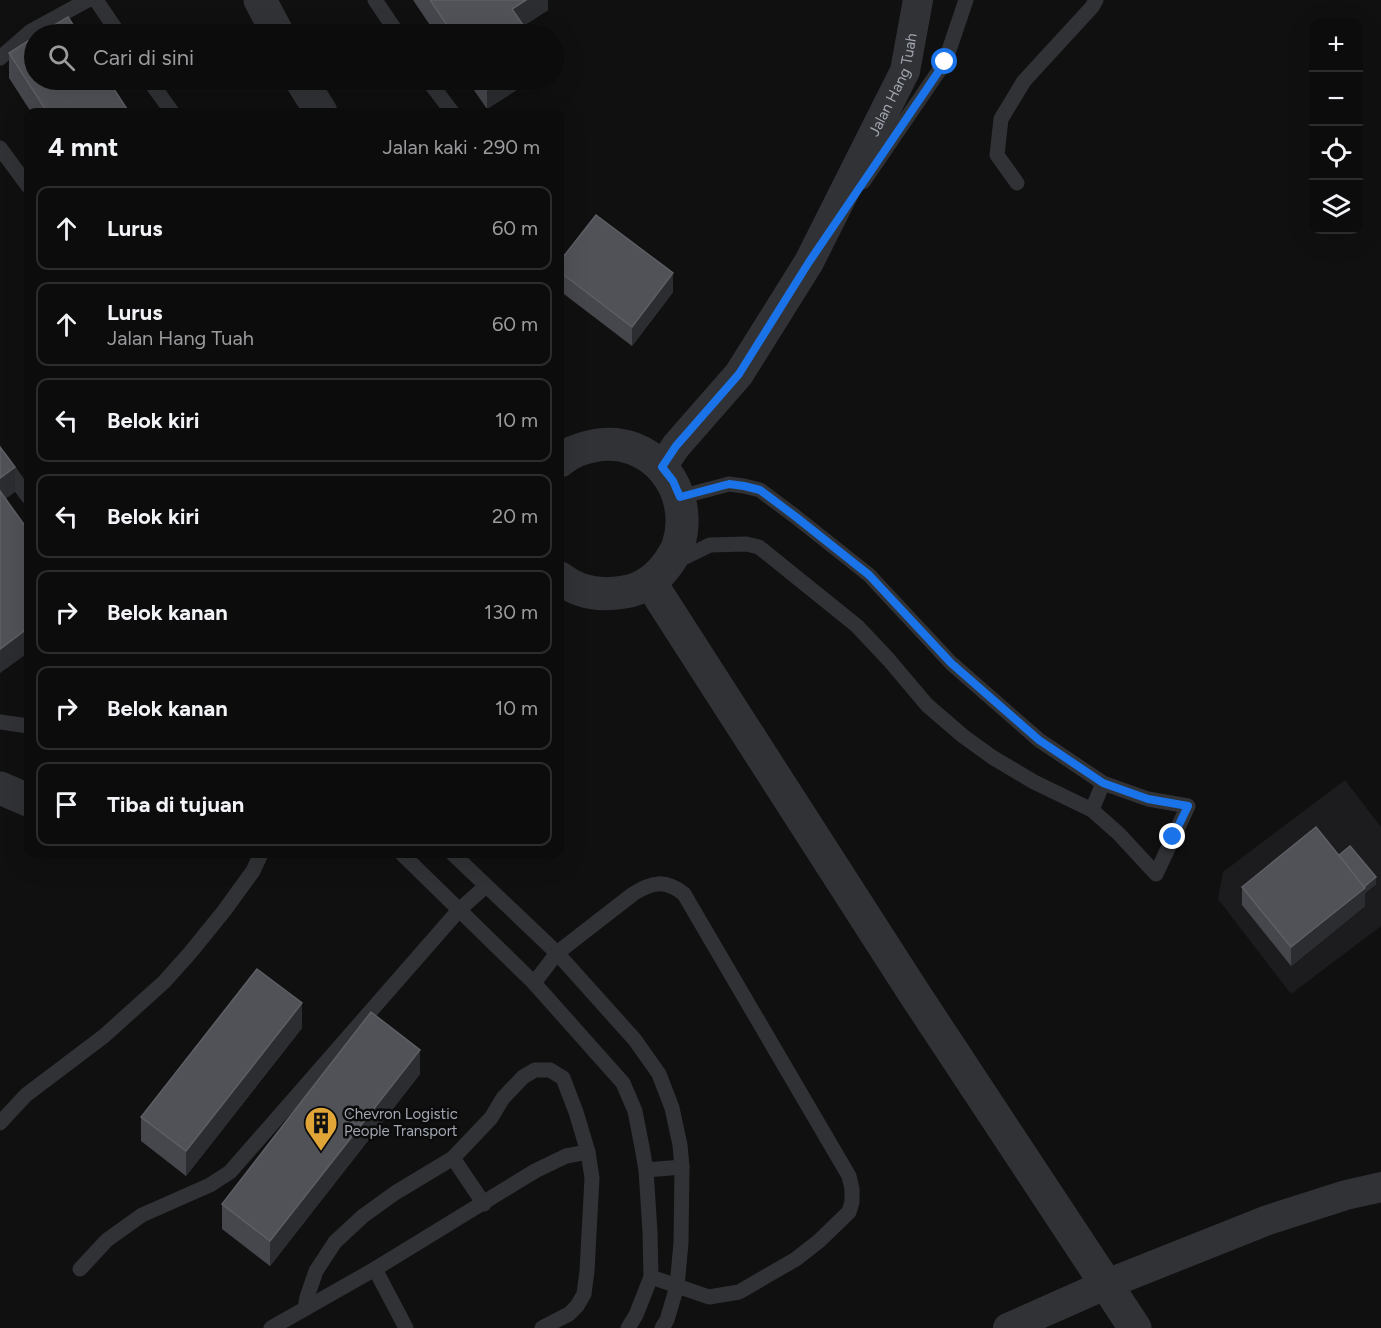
<!DOCTYPE html>
<html lang="id">
<head>
<meta charset="utf-8">
<style>
  :root { --surface:#0c0c0d; --page:#151516; --text:#f1f3f6; --muted:#9a9b9d; --line:#2c2c2e }
  body { margin:0; font-family:Figtree,sans-serif; background:var(--page); color:var(--text) }
  .controls { position:absolute; right:18px; top:18px; display:grid; overflow:hidden; border-radius:12px; box-shadow:0 6px 24px #0002 }
  .controls button { width:54px; height:54px; display:grid; place-items:center; padding:0; border:0; border-bottom:2px solid var(--line); background:var(--surface); color:var(--text); font:30px sans-serif }
  .stop { position:absolute; width:18px; height:18px; margin:-14px; border:4px solid #1a73e8; border-radius:50%; background:#fff }
  .stop.end { background:#1a73e8; border-color:#fff; box-shadow:0 2px 6px #0008 }
  .list { margin:0; padding:0; list-style:none }
  h2 { display:flex; justify-content:space-between; align-items:center; height:78px; margin:0; padding:0 24px; font-size:26px }
  h2 small { font-size:20px; font-weight:400; color:var(--muted) }
  .list li { display:grid; grid-template-columns:39px 1fr auto; gap:18px; align-items:center; box-sizing:border-box; height:84px; margin:0 12px 12px; padding:0 12px; border:2px solid var(--line); border-radius:12px }
  .list b { display:block; font-size:22px; white-space:nowrap }
  .list p { margin:0; font-size:20px; white-space:nowrap; color:var(--muted) }
  .list em { font-size:20px; font-style:normal; color:var(--muted) }
  .icon { flex:none; width:33px; height:33px; fill:none; stroke:currentColor; stroke-width:2; stroke-linecap:round; stroke-linejoin:round }
  .map { position:relative; flex:none; width:1381px; height:1328px; overflow:hidden }
  .search { position:absolute; background:var(--surface); box-shadow:0 6px 24px #0002; left:24px; top:24px; width:540px; height:66px; display:flex; align-items:center; gap:15px; box-sizing:border-box; padding:0 21px; border-radius:33px; color:var(--muted); font-size:22px }
  .panel { position:absolute; background:var(--surface); box-shadow:0 6px 24px #0002; left:24px; top:108px; width:540px; height:750px; border-radius:12px }
  .map>svg:first-child { display:block }
</style>
</head>
<body>
<div class="map">
<svg width="1381" height="1328" viewBox="0 0 1381 1328">
  <rect width="100%" height="100%" fill="#101011"/>
  <path fill="#1c1c1e" d="M 1345,780 L 1381,827 L 1381,926 L 1291,994 L 1218,899 L 1223,872 Z"/>
  <g fill="none" stroke-linecap="round" stroke-linejoin="round">
    <g stroke="#313235" stroke-width="15">
      <path d="M 96,0 L 119,34"/>
      <path d="M 375,0 L 398,34"/>
      <path d="M 0,58 L 31,31 L 88,0"/>
      <path d="M 149,80 L 172,112"/>
      <path d="M 428,80 L 452,112"/>
      <path d="M 0,148 L 28,186"/>
      <path d="M 863,182 L 945,62 L 966,0"/>
      <path d="M 1017,183 L 997,155 L 1001,119 L 1024,81 L 1092,7 L 1096,0"/>
      <path d="M 0,458 L 28,497"/>
      <path d="M 675,562 L 710,545 L 746,544 L 759,547 L 857,626 L 889,660 L 927,705 L 963,736 L 992,757 L 1034,782 L 1092,810 L 1119,834 L 1156,874 L 1188,806 L 1148,799 L 1103,783 L 1039,740 L 951,663 L 869,575 L 796,517 L 760,490 L 744,486 L 729,484 L 680,497"/>
      <path d="M 0,722 L 28,726"/>
      <path d="M 1092,810 L 1103,783"/>
      <path d="M 402,854 L 534,983 L 623,1083 L 635,1111 L 642,1147 L 646,1170 L 650,1232 L 651,1277 L 636,1315 L 628,1328"/>
      <path d="M 453,854 L 557,953 L 635,1040 L 659,1074 L 672,1108 L 680,1145 L 682,1167 L 681,1243 L 677,1286 L 667,1320 L 662,1328"/>
      <path d="M 534,983 L 557,953 L 633,894 C 652,882 665,879 684,894 L 849,1176 L 852,1189 L 852,1202 L 849,1212 L 819,1241 L 796,1259 L 739,1292 L 709,1297 L 651,1277"/>
      <path d="M 0,1123 L 26,1095 L 104,1036 L 164,982 L 190,953 L 224,911 L 253,871 L 261,854"/>
      <path d="M 453,1158 L 484,1204"/>
      <path d="M 646,1170 L 682,1167"/>
      <path d="M 80,1269 L 107,1240 L 142,1215 L 210,1185 L 230,1172 L 459,910 L 486,886"/>
      <path d="M 375,1269 L 406,1328"/>
      <path d="M 305,1309 L 307,1297 L 316,1271 L 335,1242 L 363,1216 L 395,1193 L 453,1158 L 491,1118 L 503,1098 L 523,1077 L 535,1070 L 550,1070 L 563,1078 L 576,1112 L 588,1152 L 592,1178 L 587,1271 L 584,1294 L 577,1306 L 569,1314 L 542,1328"/>
      <path d="M 271,1328 L 375,1269 L 535,1171 L 566,1156 L 588,1152"/>
    </g>
    <g stroke="#313235" stroke-width="30">
      <path id="s1" d="M 662,467 L 676,446 L 739,374 L 809,262 L 905,71 L 918,0"/>
      <path d="M 1008,1328 L 1107,1284 L 1268,1220 L 1346,1195 L 1381,1187"/>
    </g>
    <g stroke="#313235" stroke-width="33">
      <path d="M 260,0 L 278,34"/>
      <path d="M 301,80 L 321,112"/>
      <path d="M 560,461 C 569,453 581,448 593,446 C 652,434 696,491 678,546 C 676,552 672,557 669,562 C 659,577 642,590 624,592 C 601,596 578,593 560,578"/>
      <path d="M 650,582 L 914,993 L 1135,1328"/>
      <path d="M 0,788 L 28,800"/>
    </g>
  </g>
  <g fill="#46474c">
    <path d="M 413,0 L 548,0 L 548,10 L 523,26 L 529,34 L 436,34 Z"/>
    <path d="M 9,53 L 129,112 L 31,112 L 9,78 Z"/>
    <path d="M 467,80 L 532,80 L 487,109 Z"/>
    <path d="M 560,261 L 673,292 L 632,346 L 560,291 Z"/>
    <path d="M 1339,855 L 1376,884 L 1365,893 L 1365,906 L 1291,966 L 1242,905 L 1242,887 Z"/>
    <path d="M 302,1028 L 186,1176 L 141,1141 L 141,1117 Z"/>
    <path d="M 420,1074 L 270,1266 L 222,1229 L 222,1204 Z"/>
  </g>
  <g fill="#2c2d30">
    <path d="M 526,0 L 548,0 L 548,10 L 512,33 L 512,9 Z"/>
    <path d="M 494,80 L 532,80 L 487,109 L 487,85 Z"/>
    <path d="M 673,273 L 673,292 L 632,346 L 632,327 Z"/>
    <path d="M 15,467 L 15,492 L 0,503 L 0,478 Z"/>
    <path d="M 28,628 L 28,653 L 0,673 L 0,649 Z"/>
    <path d="M 1376,877 L 1376,884 L 1365,893 L 1365,906 L 1291,966 L 1291,947 Z"/>
    <path d="M 302,1003 L 302,1028 L 186,1176 L 186,1151 Z"/>
    <path d="M 420,1050 L 420,1074 L 270,1266 L 270,1241 Z"/>
  </g>
  <g fill="#505257" stroke="#5d5f65" stroke-width="1.5">
    <path d="M 430,0 L 526,0 L 512,9 L 529,34 L 453,34 Z"/>
    <path d="M 68,17 L 79,34 L 39,34 Z"/>
    <path d="M 34,37 L 34,80 L 108,80 L 129,112 L 47,112 L 9,53 Z"/>
    <path d="M 483,80 L 494,80 L 487,85 Z"/>
    <path d="M 596,215 L 673,273 L 632,327 L 560,272 L 560,261 Z"/>
    <path d="M 0,447 L 15,467 L 0,478 Z"/>
    <path d="M 0,491 L 28,530 L 28,628 L 0,649 Z"/>
    <path d="M 1316,827 L 1365,888 L 1291,947 L 1242,887 Z"/>
    <path d="M 1350,846 L 1376,877 L 1364,887 L 1339,855 Z"/>
    <path d="M 257,969 L 302,1003 L 186,1151 L 141,1117 Z"/>
    <path d="M 371,1012 L 420,1050 L 270,1241 L 222,1204 Z"/>
  </g>
  <g fill="none" stroke-linecap="round" stroke-linejoin="round">
    <path stroke="#1a73e8" stroke-width="8" d="M 945,62 L 809,262 L 739,374 L 676,446 L 662,467 L 673,481 L 680,497 L 729,484 L 744,486 L 760,490 L 796,517 L 869,575 L 951,663 L 1039,740 L 1103,783 L 1148,799 L 1188,806 L 1173,837"/>
  </g>
  <defs>
    <g id="building-pin" transform="scale(1.725)"><path d="M0 17L-7.5 6A9.5 9.5 0 1 1 7.5 6Z" fill="#e1a537" stroke="#0b0b0c"/><path d="M-4-6H4V6H1V3H-1V6H-4ZM-2.5-4.3h1.7v1.8h-1.7ZM.8-4.3h1.7v1.8H.8ZM-2.5-1h1.7V.8h-1.7ZM.8-1h1.7V.8H.8Z" fill="#111"/></g>
  </defs>
  <g fill-rule="evenodd">
    <use href="#building-pin" x="321" y="1123"/>
  </g>
  <g text-anchor="middle" dominant-baseline="central" stroke-width="5" stroke-linejoin="round" paint-order="stroke">
    <g font-size="15" fill="#a2a7b1" stroke="#0b0b0c">
      <text stroke="none"><textPath href="#s1" startOffset="450">Jalan Hang Tuah</textPath></text>
    </g>
    <g font-size="15" fill="#a2a7b1" stroke="#0b0b0c" text-anchor="start">
      <text x="344" y="1114">Chevron Logistic<tspan x="344" dy="17">People Transport</tspan></text>
    </g>
  </g>
</svg>
<div class="controls">
<button>+</button>
<button>−</button>
<button><svg class="icon" aria-label="locate" viewBox="0 0 24 24"><circle cx="12" cy="12" r="6"/><path d="M12 2v4M12 18v4M2 12h4M18 12h4"/></svg></button>
<button><svg class="icon" aria-label="layers" viewBox="0 0 24 24"><path d="M12 4l9 5-9 5-9-5zM3 14l9 5 9-5"/></svg></button>
</div>
<div class="stop" style="left:945px;top:62px"></div>
<div class="stop end" style="left:1173px;top:837px"></div>
<div class="search"><svg class="icon" aria-label="search" viewBox="0 0 24 24"><circle cx="10" cy="10" r="6"/><path d="M15 15l6 6"/></svg>Cari di sini</div>
<section class="panel">
<h2>4 mnt<small>Jalan kaki · 290 m</small></h2>
<ul class="list">
<li><svg class="icon" aria-label="ahead" viewBox="0 0 24 24"><path d="M12 20V5M6 11l6-6 6 6"/></svg><div><b>Lurus</b></div><em>60 m</em></li>
<li><svg class="icon" aria-label="ahead" viewBox="0 0 24 24"><path d="M12 20V5M6 11l6-6 6 6"/></svg><div><b>Lurus</b><p>Jalan Hang Tuah</p></div><em>60 m</em></li>
<li><svg class="icon" aria-label="left" viewBox="0 0 24 24"><path d="M17 20v-9H6M10 6l-5 5 5 5"/></svg><div><b>Belok kiri</b></div><em>10 m</em></li>
<li><svg class="icon" aria-label="left" viewBox="0 0 24 24"><path d="M17 20v-9H6M10 6l-5 5 5 5"/></svg><div><b>Belok kiri</b></div><em>20 m</em></li>
<li><svg class="icon" aria-label="right" viewBox="0 0 24 24"><path d="M7 20v-9h11M14 6l5 5-5 5"/></svg><div><b>Belok kanan</b></div><em>130 m</em></li>
<li><svg class="icon" aria-label="right" viewBox="0 0 24 24"><path d="M7 20v-9h11M14 6l5 5-5 5"/></svg><div><b>Belok kanan</b></div><em>10 m</em></li>
<li><svg class="icon" aria-label="arrive" viewBox="0 0 24 24"><path d="M6 21V4h12l-3 4 3 4H6"/></svg><div><b>Tiba di tujuan</b></div></li>
</ul>
</section>
</div>
</body>
</html>
